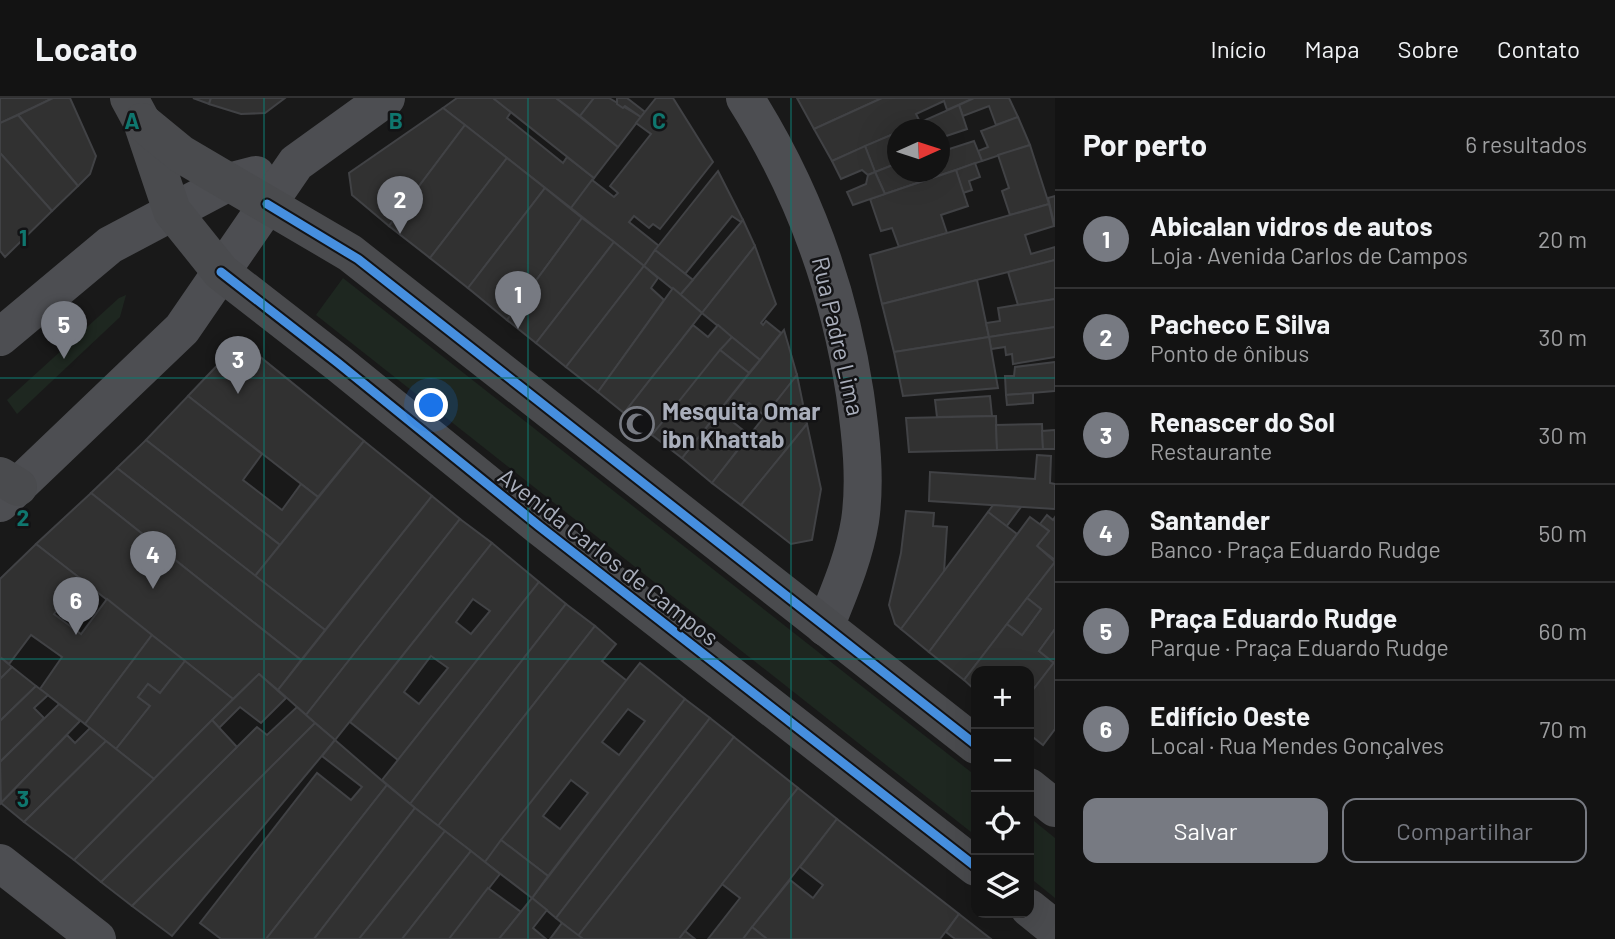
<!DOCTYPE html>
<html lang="pt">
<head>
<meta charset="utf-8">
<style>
  :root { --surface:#131313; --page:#1c1c1c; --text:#f1f3f6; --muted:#9d9ea0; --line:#323233; --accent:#777a82 }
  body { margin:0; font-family:Barlow,sans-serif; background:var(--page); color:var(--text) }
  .controls { position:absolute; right:21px; bottom:21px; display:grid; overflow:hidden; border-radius:14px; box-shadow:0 7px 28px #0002 }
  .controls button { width:63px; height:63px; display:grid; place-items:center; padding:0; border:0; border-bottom:2px solid var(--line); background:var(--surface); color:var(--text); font:35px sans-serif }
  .compass { position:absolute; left:887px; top:21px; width:63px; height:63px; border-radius:50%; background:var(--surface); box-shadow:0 7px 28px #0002; rotate:87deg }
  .you { position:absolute; left:432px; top:308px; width:24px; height:24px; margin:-18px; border:5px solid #fff; border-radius:50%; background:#1a73e8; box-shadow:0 0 0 10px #1a73e833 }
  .badge { display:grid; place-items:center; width:46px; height:46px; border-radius:50%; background:var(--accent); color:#fff; font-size:23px; font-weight:700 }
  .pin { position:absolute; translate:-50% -58px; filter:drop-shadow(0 2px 4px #0008) }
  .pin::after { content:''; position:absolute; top:37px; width:24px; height:21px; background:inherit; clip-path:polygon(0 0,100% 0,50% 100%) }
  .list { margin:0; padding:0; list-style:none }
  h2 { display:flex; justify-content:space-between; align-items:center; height:91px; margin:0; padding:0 28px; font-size:30px }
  h2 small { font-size:23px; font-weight:400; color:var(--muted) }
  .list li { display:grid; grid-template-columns:46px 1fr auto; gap:21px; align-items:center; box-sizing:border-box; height:98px; padding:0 28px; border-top:2px solid var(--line) }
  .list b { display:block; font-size:26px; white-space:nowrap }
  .list p { margin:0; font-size:23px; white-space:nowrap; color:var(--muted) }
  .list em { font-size:23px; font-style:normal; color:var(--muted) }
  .actions { display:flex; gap:14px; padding:21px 28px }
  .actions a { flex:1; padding:16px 0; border:2px solid var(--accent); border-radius:14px; text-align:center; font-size:24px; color:var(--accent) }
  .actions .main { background:var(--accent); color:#fff }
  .icon { flex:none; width:38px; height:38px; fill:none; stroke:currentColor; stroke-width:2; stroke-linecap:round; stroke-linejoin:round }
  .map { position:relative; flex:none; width:1055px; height:841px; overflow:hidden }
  header { display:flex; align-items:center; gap:42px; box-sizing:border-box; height:98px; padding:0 35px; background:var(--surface); border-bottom:2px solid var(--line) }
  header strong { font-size:33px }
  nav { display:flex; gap:38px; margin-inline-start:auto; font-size:24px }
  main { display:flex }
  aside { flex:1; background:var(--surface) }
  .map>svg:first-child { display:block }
</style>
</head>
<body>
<header>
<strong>Locato</strong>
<nav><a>Início</a><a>Mapa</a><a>Sobre</a><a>Contato</a></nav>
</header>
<main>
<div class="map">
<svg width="1055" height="841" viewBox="0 0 1055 841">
  <rect width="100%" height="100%" fill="#191919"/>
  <g fill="#1e2720">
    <path d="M 343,180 L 976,678 L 976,738 L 316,217 Z"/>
    <path d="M 126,197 L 120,219 L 17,316 L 7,302 L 119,200 Z"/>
    <path d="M 1029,719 L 1055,740 L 1055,800 L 1029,779 Z"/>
  </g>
  <g fill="#313131" stroke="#414245" stroke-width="2" fill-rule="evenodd">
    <path d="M 0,0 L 53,0 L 0,25 Z"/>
    <path d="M 53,0 L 70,0 L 96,58 L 90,76 L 78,88 L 18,17 Z"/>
    <path d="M 193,0 L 211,0 L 209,6 Z"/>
    <path d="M 211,0 L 285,0 L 265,15 L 241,16 L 209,6 Z"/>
    <path d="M 457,0 L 493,0 L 511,14 L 507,20 L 563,65 L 567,59 L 594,80 L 571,110 L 443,10 Z"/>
    <path d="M 493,0 L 556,0 L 618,49 L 594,80 Z"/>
    <path d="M 556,0 L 594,0 L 580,18 Z"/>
    <path d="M 594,0 L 609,0 L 641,19 L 618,49 L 580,18 Z"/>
    <path d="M 617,0 L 627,0 L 645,14 L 641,19 L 625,8 L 623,10 L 617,6 Z"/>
    <path d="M 656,0 L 673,0 L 713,64 L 660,131 L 653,126 L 649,130 L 634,118 L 629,124 L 659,148 L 644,168 L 571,110 L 592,82 L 614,99 L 618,95 L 610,88 L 651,36 L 636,25 Z"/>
    <path d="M 797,0 L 882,0 L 814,31 Z"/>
    <path d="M 882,0 L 974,0 L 947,12 L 944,3 L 916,16 L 920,24 L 898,32 L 898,34 L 832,63 L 814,31 Z"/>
    <path d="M 974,0 L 1009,0 L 1018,19 L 996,27 L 989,8 L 963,18 L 959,7 Z"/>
    <path d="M 959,7 L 967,31 L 940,40 L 940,32 L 903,32 Z"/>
    <path d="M 443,10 L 465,27 L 389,128 L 352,97 L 349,75 Z"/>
    <path d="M 18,17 L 78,88 L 52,113 L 0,55 L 0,25 Z"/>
    <path d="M 1018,19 L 1030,47 L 982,63 L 978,53 L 988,49 L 981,33 Z"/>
    <path d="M 465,27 L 507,60 L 430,160 L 389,128 Z"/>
    <path d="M 898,34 L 898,65 L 875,74 L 865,48 Z"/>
    <path d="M 974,43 L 982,63 L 885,96 L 875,74 L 898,65 L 898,74 L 940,74 L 940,54 Z"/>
    <path d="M 1030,47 L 1049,106 L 1010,117 L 1002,93 L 1009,90 L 998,57 Z"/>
    <path d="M 865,48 L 875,74 L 868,77 L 862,72 L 841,81 L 832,63 Z"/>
    <path d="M 0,55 L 52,113 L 5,159 L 0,153 Z"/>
    <path d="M 507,60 L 545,90 L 468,190 L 430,160 Z"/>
    <path d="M 975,65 L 980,79 L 969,83 L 972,92 L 963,95 L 956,72 Z"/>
    <path d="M 956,72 L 968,108 L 941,117 L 947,135 L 899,149 L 892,130 L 881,133 L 870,101 Z"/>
    <path d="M 718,73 L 743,122 L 741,124 L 732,118 L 685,176 L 655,152 Z"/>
    <path d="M 875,74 L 885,96 L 853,107 L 847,94 L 866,86 L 868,77 Z"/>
    <path d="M 545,90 L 582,120 L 507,222 L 468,190 Z"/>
    <path d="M 1055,98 L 1055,129 L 1048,100 Z"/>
    <path d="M 1049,106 L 1054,128 L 1025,137 L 1031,156 L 1055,149 L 1055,162 L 882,206 L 870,157 Z"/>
    <path d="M 582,120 L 614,144 L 536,245 L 507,222 Z"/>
    <path d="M 743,122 L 755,148 L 702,215 L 680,197 Z"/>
    <path d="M 614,144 L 644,168 L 566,269 L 536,245 Z"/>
    <path d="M 755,148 L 776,206 L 761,225 L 763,227 L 766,223 L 781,235 L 760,262 L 702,215 Z"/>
    <path d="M 655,152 L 693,182 L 680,197 L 644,168 Z"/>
    <path d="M 1055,162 L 1055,201 L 1018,207 L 1008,174 Z"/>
    <path d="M 644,168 L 658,180 L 651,190 L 664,202 L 598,294 L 566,269 Z"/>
    <path d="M 977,182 L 989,239 L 894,254 L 882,206 Z"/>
    <path d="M 673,190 L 702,215 L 624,315 L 598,294 Z"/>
    <path d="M 1055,201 L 1055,229 L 989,239 L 986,225 L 1000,223 L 998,210 Z"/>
    <path d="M 693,227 L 708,239 L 718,227 L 732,239 L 652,337 L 624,315 Z"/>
    <path d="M 1055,229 L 1055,259 L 1013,266 L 1012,256 L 1006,257 L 1005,249 L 991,251 L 989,239 Z"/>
    <path d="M 784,232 L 797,277 L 765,318 L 749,305 L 733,324 L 749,337 L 712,385 L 682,360 Z"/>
    <path d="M 732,239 L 760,262 L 749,275 L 720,252 Z"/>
    <path d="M 989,239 L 998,290 L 903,298 L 894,254 Z"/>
    <path d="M 248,249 L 364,343 L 318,399 L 188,298 L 231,253 Z"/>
    <path d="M 720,252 L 749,275 L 682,360 L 652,337 Z"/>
    <path d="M 1055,264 L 1055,293 L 1006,297 L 1005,278 L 1014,278 L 1015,269 Z"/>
    <path d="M 797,277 L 807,326 L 741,407 L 712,385 Z"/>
    <path d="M 1033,295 L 1033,305 L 1007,307 L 1006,297 Z"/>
    <path d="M 188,298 L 262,356 L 243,382 L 282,412 L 301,386 L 318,399 L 280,447 L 146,342 Z"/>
    <path d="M 990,298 L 992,318 L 937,319 L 935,302 Z"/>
    <path d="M 996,318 L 997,352 L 909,354 L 906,320 Z"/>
    <path d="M 807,326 L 821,391 L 812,442 L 791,446 L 741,407 Z"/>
    <path d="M 1042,326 L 1043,351 L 997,352 L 996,327 Z"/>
    <path d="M 1055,332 L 1055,351 L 1043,351 L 1042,333 Z"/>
    <path d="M 146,342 L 280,447 L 255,478 L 117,370 Z"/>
    <path d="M 364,343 L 432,398 L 325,532 L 255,478 Z"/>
    <path d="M 1037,357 L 1051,358 L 1050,385 L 1055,386 L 1055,411 L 929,403 L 930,374 L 1035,381 Z"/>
    <path d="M 117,370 L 325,532 L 301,562 L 91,395 Z"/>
    <path d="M 91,395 L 301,562 L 278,592 L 259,576 L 233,601 L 36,446 Z"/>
    <path d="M 432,398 L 460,421 L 306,617 L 278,592 Z"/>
    <path d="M 993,407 L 1021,409 L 1006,429 L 988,414 Z"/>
    <path d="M 906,413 L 934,415 L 933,428 L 947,429 L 944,474 L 901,531 L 895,526 L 889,507 L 901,455 Z"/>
    <path d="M 988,414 L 1017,436 L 929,554 L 901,531 Z"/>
    <path d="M 1047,417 L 1053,422 L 1055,419 L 1055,462 L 1037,448 L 1049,433 L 1040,426 Z"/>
    <path d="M 1030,419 L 1049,433 L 1037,448 L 1055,464 L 964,582 L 929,554 Z"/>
    <path d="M 460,421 L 492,445 L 335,642 L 306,617 Z"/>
    <path d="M 492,445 L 539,484 L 398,662 L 350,624 ZM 473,501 L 490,513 L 471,536 L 456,524 ZM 431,558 L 448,570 L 419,606 L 404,594 Z"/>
    <path d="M 36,446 L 81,481 L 54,516 L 81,536 L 107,501 L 152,537 L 85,626 L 40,591 L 62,559 L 31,537 L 9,566 L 0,559 L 0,481 Z"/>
    <path d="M 1055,464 L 1055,531 L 1039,553 L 1054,565 L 1029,597 L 1029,573 L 976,573 L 976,593 L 964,582 L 1007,526 L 1022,537 L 1041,511 L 1027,500 Z"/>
    <path d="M 539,484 L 566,506 L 410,706 L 382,682 Z"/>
    <path d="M 1027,500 L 1041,511 L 1022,537 L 1007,526 Z"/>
    <path d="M 566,506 L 595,528 L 438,728 L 410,706 Z"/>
    <path d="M 595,528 L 616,546 L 602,563 L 627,583 L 485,764 L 438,728 Z"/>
    <path d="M 1055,531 L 1055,563 L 1054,565 L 1039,553 Z"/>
    <path d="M 152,537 L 185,563 L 160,595 L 148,586 L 138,599 L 150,608 L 116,651 L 85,626 Z"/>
    <path d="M 0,559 L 12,569 L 0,581 Z"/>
    <path d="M 185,563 L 233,601 L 154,681 L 116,651 L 150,608 L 138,599 L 148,586 L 160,595 Z"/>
    <path d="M 1055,563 L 1055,631 L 1043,647 L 1029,636 L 1029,597 Z"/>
    <path d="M 640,565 L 685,601 L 548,778 L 501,742 ZM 628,611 L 645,623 L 619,657 L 602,644 ZM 571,682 L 588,695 L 560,731 L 543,718 Z"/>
    <path d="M 12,569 L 36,588 L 0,623 L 0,581 Z"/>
    <path d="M 259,576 L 286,600 L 261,625 L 240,609 L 219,630 L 212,622 Z"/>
    <path d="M 36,588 L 48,597 L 34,610 L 44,620 L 0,664 L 0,623 Z"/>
    <path d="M 685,601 L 710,620 L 556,820 L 532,800 Z"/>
    <path d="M 59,606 L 80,623 L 1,705 L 0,664 Z"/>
    <path d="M 297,609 L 315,625 L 132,808 L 101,784 L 257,629 L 267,637 Z"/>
    <path d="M 710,620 L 734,639 L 578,838 L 556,820 Z"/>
    <path d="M 212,622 L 237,649 L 101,784 L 74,762 Z"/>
    <path d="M 315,625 L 335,642 L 172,838 L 132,808 Z"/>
    <path d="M 90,630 L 106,643 L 24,724 L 1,705 L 67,637 L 75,645 Z"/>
    <path d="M 734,639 L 798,690 L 679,841 L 583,841 L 578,838 Z"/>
    <path d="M 335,642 L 387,687 L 266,841 L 221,841 L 200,825 L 317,675 L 351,702 L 362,689 L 322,658 Z"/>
    <path d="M 106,643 L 154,681 L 74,762 L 24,724 Z"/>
    <path d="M 387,687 L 415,710 L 314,841 L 266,841 Z"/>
    <path d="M 798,690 L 837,721 L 743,841 L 708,841 L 740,800 L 722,786 Z"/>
    <path d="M 415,710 L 445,733 L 359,841 L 314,841 Z"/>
    <path d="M 837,721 L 959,816 L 940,841 L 767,841 L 752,829 L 790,782 L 813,800 L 823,787 L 800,769 Z"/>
    <path d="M 445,733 L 471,753 L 402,841 L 359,841 Z"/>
    <path d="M 501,742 L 548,778 L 532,800 L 485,764 Z"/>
    <path d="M 471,753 L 500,776 L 449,841 L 402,841 Z"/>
    <path d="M 488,790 L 521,814 L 499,841 L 449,841 Z"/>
    <path d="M 532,800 L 547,812 L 533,830 L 546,841 L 499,841 Z"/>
    <path d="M 959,816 L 991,841 L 955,841 L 946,834 Z"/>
    <path d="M 562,825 L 582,840 L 581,841 L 550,841 Z"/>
    <path d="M 752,829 L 767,841 L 743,841 Z"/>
    <path d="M 685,833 L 695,841 L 679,841 Z"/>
  </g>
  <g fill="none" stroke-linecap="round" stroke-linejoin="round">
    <g stroke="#4d4e52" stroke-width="38">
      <path d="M 745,0 C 802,90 839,191 855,296 C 861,338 866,382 860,423 C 854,460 839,494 825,529"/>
      <path d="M 0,239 L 110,147 L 229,84 L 256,77"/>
      <path d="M 0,405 L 182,231 L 296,65 L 386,0"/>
      <path d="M 0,765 L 97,841"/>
    </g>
    <g stroke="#4a4b4e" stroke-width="38">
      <path d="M 129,0 L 142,24 L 172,113 L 221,174 L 338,265 L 539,428 L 976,769"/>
      <path d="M 142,24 L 181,56 L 350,155 L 976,647"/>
      <path d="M 0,378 L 18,389"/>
      <path d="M 1029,689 L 1055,710"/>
      <path d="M 1029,810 L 1055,831"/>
    </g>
    <g stroke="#131315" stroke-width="13">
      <g id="cycleway">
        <path d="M 267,106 L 358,161 L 976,647"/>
        <path d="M 221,174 L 338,265 L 539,428 L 976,769"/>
      </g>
    </g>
    <use href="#cycleway" stroke="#468fdf" stroke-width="9"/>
  </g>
  <path fill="none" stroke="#0f766e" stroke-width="2" stroke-opacity="0.55" d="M 264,0 L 264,841M 528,0 L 528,841M 791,0 L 791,841M 0,280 L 1055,280M 0,561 L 1055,561"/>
  <defs>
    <g id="mosque-ring" transform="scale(1.75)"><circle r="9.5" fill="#131315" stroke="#777a82" stroke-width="1.5"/><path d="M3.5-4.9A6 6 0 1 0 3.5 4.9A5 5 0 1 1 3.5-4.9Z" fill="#777a82"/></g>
  </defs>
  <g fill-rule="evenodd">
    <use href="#mosque-ring" x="637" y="326"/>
  </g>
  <g text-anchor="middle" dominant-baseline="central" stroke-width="5" stroke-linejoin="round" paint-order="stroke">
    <g font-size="24" fill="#a9aebb" stroke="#131315">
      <text transform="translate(839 238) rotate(77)">Rua Padre Lima</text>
      <text transform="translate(609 458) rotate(38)">Avenida Carlos de Campos</text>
    </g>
    <g font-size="24" font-weight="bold" fill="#a9aebb" stroke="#131315" text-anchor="start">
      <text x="662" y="312">Mesquita Omar<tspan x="662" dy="28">ibn Khattab</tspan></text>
    </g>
  </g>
  <g font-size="23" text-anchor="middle" font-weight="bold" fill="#0f766e" stroke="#131315" stroke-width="5" stroke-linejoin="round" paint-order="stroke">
    <text x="132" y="31">A</text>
    <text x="396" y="31">B</text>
    <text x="659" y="31">C</text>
    <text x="23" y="148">1</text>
    <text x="23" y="428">2</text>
    <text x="23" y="709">3</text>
  </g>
</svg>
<div class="controls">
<button>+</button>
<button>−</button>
<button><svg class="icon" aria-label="locate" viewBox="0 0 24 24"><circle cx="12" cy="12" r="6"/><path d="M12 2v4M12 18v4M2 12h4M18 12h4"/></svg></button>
<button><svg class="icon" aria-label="layers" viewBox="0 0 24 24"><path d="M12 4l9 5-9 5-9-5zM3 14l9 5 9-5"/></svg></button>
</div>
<svg class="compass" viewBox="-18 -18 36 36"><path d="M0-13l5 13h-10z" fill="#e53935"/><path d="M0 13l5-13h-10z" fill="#9d9ea0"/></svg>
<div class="you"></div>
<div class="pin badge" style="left:518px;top:231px">1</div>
<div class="pin badge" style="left:400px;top:136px">2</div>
<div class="pin badge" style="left:238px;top:296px">3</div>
<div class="pin badge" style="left:153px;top:491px">4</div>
<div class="pin badge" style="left:64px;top:261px">5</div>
<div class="pin badge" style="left:76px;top:537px">6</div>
</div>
<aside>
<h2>Por perto<small>6 resultados</small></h2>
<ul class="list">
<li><span class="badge">1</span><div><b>Abicalan vidros de autos</b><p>Loja · Avenida Carlos de Campos</p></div><em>20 m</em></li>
<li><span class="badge">2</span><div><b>Pacheco E Silva</b><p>Ponto de ônibus</p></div><em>30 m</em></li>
<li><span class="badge">3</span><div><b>Renascer do Sol</b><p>Restaurante</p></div><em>30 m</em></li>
<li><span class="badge">4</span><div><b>Santander</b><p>Banco · Praça Eduardo Rudge</p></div><em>50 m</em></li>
<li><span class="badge">5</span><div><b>Praça Eduardo Rudge</b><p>Parque · Praça Eduardo Rudge</p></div><em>60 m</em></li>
<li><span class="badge">6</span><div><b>Edifício Oeste</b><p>Local · Rua Mendes Gonçalves</p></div><em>70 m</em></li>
</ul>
<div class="actions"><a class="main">Salvar</a><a>Compartilhar</a></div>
</aside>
</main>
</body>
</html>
